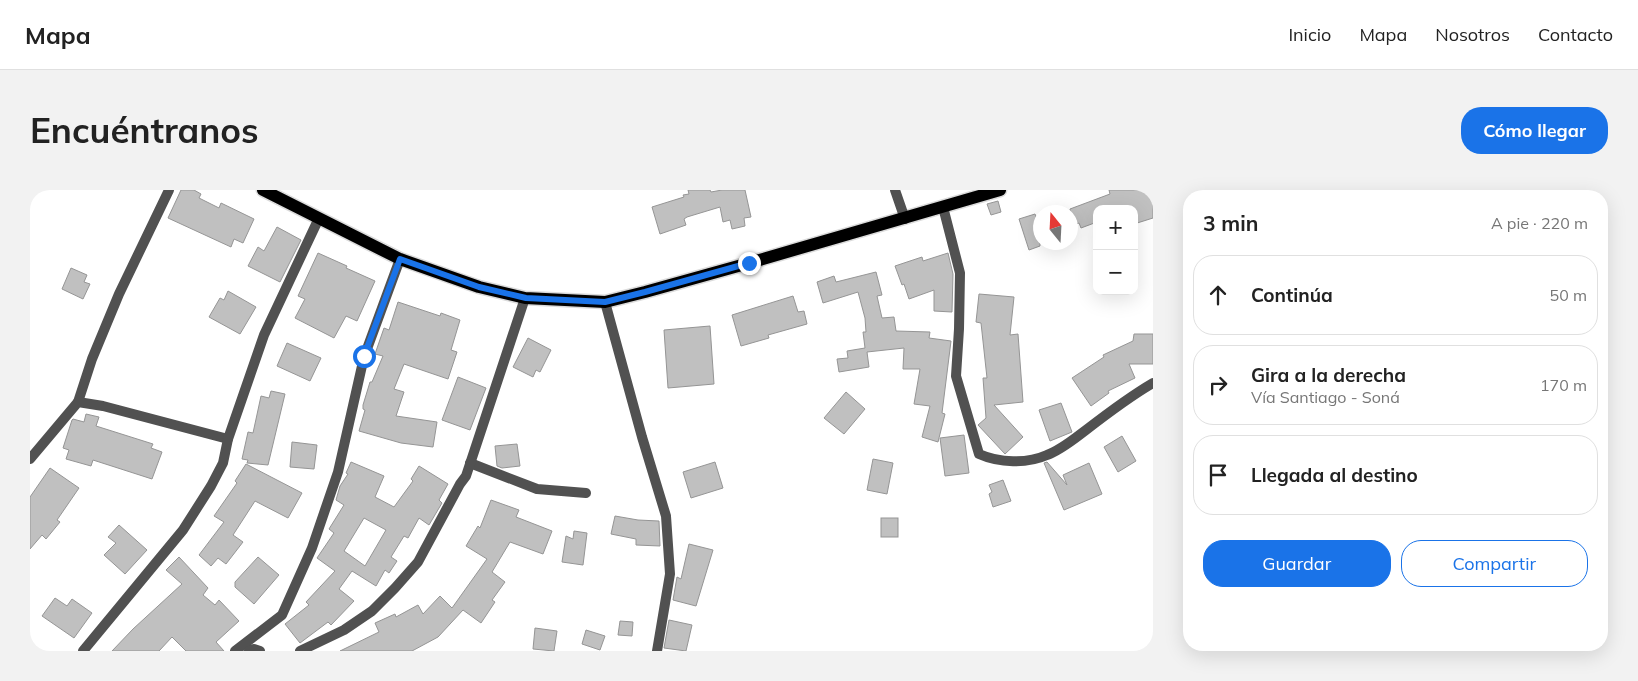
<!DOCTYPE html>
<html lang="es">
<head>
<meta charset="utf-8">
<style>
  :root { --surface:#fff; --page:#f2f2f2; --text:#222; --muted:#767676; --line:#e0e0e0; --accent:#1a73e8 }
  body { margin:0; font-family:Mulish,sans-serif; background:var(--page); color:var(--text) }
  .controls { position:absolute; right:15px; top:15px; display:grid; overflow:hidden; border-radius:10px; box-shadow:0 5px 20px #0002 }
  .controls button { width:45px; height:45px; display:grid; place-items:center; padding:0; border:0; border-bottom:1px solid var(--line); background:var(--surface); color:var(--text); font:25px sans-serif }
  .compass { position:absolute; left:1003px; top:15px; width:45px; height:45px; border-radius:50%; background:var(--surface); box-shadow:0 5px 20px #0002; rotate:342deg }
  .stop { position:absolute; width:15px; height:15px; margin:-11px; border:4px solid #1a73e8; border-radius:50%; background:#fff }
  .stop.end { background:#1a73e8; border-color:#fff; box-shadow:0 1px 5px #0008 }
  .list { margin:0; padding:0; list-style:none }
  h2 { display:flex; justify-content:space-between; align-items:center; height:65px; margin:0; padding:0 20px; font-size:21px }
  h2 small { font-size:16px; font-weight:400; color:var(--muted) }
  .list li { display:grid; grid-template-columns:32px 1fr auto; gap:15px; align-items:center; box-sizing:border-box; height:80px; margin:0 10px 10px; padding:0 10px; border:1px solid var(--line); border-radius:20px }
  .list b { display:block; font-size:19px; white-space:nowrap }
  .list p { margin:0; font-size:16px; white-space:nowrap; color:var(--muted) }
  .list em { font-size:16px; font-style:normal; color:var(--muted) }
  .actions { display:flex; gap:10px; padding:15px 20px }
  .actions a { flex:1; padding:11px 0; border:1px solid var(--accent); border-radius:20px; text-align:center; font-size:18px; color:var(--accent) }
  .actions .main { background:var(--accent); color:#fff }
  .icon { flex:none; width:28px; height:28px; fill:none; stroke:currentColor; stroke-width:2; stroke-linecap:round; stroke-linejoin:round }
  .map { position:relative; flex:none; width:1123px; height:461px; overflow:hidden; border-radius:20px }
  header { display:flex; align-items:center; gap:30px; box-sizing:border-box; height:70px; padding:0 25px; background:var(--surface); border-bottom:1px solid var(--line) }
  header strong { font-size:24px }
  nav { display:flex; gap:28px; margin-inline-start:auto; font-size:18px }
  .intro { display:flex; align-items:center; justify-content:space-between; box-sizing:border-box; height:120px; padding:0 30px }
  h1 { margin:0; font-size:35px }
  .button { padding:12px 22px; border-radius:20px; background:var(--accent); color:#fff; font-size:18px; font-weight:700 }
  main { display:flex; gap:30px; padding:0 30px }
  aside { flex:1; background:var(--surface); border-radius:20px; box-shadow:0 5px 20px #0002 }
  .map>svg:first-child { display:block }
</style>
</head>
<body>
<header>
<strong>Mapa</strong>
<nav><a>Inicio</a><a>Mapa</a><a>Nosotros</a><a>Contacto</a></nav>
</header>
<div class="intro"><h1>Encuéntranos</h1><a class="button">Cómo llegar</a></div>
<main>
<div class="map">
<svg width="1123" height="461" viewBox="0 0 1123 461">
  <rect width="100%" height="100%" fill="#fff"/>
  <g fill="#c0c0c0" stroke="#959595" fill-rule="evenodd">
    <path d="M 151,0 L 164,0 L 171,4 L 169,8 L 189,18 L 191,13 L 224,29 L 213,53 L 204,49 L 201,57 L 138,28 Z"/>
    <path d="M 658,0 L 680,0 L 681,2 L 692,0 L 715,0 L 721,27 L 714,28 L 715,36 L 702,39 L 700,30 L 693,32 L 690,17 L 657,27 L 654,29 L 656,35 L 630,44 L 622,17 L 654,7 L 653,5 L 659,4 Z"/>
    <path d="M 1079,0 L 1123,0 L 1123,28 L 1104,34 L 1104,19 L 1067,19 L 1067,32 L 1051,38 L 1049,33 L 1040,36 L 1040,19 L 1080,4 Z"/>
    <path d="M 968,11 L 971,22 L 961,25 L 957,14 Z"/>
    <path d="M 1005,24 L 1007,29 L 1010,28 L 1010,56 L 999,60 L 989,29 Z"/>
    <path d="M 247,37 L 271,50 L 250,92 L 218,76 L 228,57 L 234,61 Z"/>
    <path d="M 288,63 L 317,76 L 316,78 L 345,91 L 327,131 L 316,126 L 304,148 L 265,128 L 275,109 L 268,106 Z"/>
    <path d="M 918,63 L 923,84 L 922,122 L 904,121 L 904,100 L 879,109 L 874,94 L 872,95 L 865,76 L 892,67 L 893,71 Z"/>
    <path d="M 41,78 L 57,85 L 54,92 L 60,94 L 53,109 L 32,99 Z"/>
    <path d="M 846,82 L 852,105 L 847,106 L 852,128 L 864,127 L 866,141 L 900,142 L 899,148 L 921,151 L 912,223 L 915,224 L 908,252 L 892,247 L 900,216 L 884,214 L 890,179 L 873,179 L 874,158 L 837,162 L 839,177 L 809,182 L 807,169 L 818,168 L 817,161 L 835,158 L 833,142 L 836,142 L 835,128 L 828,102 L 793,113 L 787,92 L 804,86 L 806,92 Z"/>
    <path d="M 198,101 L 226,117 L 210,144 L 179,127 L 190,108 L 194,110 Z"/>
    <path d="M 949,104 L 984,107 L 980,145 L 988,144 L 993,212 L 964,215 L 993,247 L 975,264 L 948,235 L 956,228 L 953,188 L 957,188 L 951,133 L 946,132 Z"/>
    <path d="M 763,106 L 768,122 L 774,121 L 777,134 L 738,145 L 739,148 L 711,156 L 702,125 Z"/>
    <path d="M 368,112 L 410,126 L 411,123 L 430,130 L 421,160 L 427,162 L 418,189 L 374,174 L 364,199 L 374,202 L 366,226 L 407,232 L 403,257 L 371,253 L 329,241 L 335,220 L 333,219 L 333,215 L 340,192 L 342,192 L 353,166 L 345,164 L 354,138 L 359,140 Z"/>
    <path d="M 680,136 L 684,194 L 638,198 L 634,140 Z"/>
    <path d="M 1104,144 L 1123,144 L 1123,174 L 1099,174 L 1105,188 L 1078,201 L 1079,203 L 1061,216 L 1042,188 L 1074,167 L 1073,165 L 1103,151 Z"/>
    <path d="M 498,148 L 521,160 L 510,182 L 506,180 L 503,187 L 483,177 Z"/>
    <path d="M 257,153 L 291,168 L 280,191 L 247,176 Z"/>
    <path d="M 428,187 L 456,198 L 440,240 L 412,230 Z"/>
    <path d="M 241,201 L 255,204 L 238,275 L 217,273 L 218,270 L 212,269 L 218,242 L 223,243 L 231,206 L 239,208 Z"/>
    <path d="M 816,202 L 835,219 L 814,244 L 794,228 Z"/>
    <path d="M 1031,213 L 1042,242 L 1020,251 L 1009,220 Z"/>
    <path d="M 56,224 L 69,227 L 66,236 L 123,254 L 121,258 L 132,262 L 122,289 L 63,270 L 61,276 L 36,269 L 39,260 L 33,258 L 42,230 L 43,229 L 54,232 Z"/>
    <path d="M 934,245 L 939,283 L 915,286 L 910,248 Z"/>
    <path d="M 1092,246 L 1106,271 L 1088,282 L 1074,257 Z"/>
    <path d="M 262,252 L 287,255 L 284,279 L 260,277 Z"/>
    <path d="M 487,254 L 490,276 L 472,278 L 467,276 L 465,256 Z"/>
    <path d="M 843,269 L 863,273 L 857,304 L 837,300 Z"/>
    <path d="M 321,272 L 354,286 L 345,307 L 364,317 L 383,291 L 381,289 L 389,276 L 418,294 L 409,310 L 412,313 L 399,335 L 389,328 L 378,348 L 374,346 L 361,367 L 367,371 L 359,383 L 355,380 L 346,396 L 322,381 L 309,399 L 324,411 L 301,435 L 298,432 L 270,453 L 255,434 L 279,415 L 276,412 L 305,381 L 287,368 L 304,343 L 299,339 L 314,315 L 306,310 L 310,296 L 318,284 L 316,283 ZM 334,328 L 356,340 L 335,376 L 314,361 Z"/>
    <path d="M 685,272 L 693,298 L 661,308 L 653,282 Z"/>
    <path d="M 1017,272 L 1037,295 L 1033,285 L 1059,273 L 1072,304 L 1034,320 L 1014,273 Z"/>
    <path d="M 216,274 L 272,303 L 258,328 L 225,311 L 203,345 L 213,352 L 196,374 L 188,368 L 181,376 L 169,365 L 194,332 L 184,326 L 207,293 L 205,291 Z"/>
    <path d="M 20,278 L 49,298 L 27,330 L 30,332 L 16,349 L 12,345 L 0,359 L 0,307 Z"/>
    <path d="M 973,290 L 981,311 L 963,317 L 959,304 L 962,302 L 959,295 Z"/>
    <path d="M 461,310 L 489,320 L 486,327 L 522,341 L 513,364 L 480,352 L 462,382 L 475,392 L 462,410 L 465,412 L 451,433 L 433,420 L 408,447 L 382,461 L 310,461 L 349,442 L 345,433 L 365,424 L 366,427 L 388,415 L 393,424 L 410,406 L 422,418 L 457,369 L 436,356 L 448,336 L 450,338 Z"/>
    <path d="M 585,326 L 608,330 L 629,331 L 630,356 L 606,355 L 606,349 L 581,344 Z"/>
    <rect x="851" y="328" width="17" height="19"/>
    <path d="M 89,335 L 117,360 L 95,384 L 74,365 L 86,353 L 78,347 Z"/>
    <path d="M 544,341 L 557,343 L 553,375 L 532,372 L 536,346 L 543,349 Z"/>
    <path d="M 659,354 L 683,360 L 666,416 L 643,410 L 647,387 L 651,389 Z"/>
    <path d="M 149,367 L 178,398 L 173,405 L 185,415 L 189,410 L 209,431 L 186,452 L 194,461 L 156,461 L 142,447 L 129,461 L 82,461 L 103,439 L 152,394 L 136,380 Z"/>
    <path d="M 228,367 L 249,385 L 224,414 L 205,397 L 205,392 Z"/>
    <path d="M 25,408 L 37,416 L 42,409 L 62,423 L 44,448 L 12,426 Z"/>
    <path d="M 639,430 L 662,435 L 656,461 L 634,458 Z"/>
    <path d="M 590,431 L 603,432 L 602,446 L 588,445 Z"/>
    <path d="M 505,438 L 527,441 L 524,461 L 503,459 Z"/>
    <path d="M 556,440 L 575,446 L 570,460 L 552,454 Z"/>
  </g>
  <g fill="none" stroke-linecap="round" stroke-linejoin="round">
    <g stroke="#dbdbdb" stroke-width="15">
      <path id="primary" d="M 233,0 L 370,69 L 449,97 L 495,108 L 575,112 L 615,102 L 719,73 L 970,0"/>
    </g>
    <g stroke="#515151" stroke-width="10">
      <path d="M 865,0 L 875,29"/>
      <path d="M 913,17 L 930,83 L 929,139 L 926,186 L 949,264 C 969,273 997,274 1017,265 C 1031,260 1044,249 1056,240 C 1078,223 1099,207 1123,193"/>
      <path d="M 575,112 L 612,247 L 636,326 L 640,384 L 627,461"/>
      <path d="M 48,212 L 62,169 L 89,104 L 139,0"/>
      <path d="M 0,269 L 48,212 L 73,216 L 198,249"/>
      <path d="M 440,273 L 507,299 L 556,303"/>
      <path d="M 53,461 L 153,340 L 181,296 L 193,273 L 198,249 L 234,145 L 289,28"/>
      <path d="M 205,461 L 252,425 L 282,358 L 308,282 L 334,167 L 370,69"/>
      <path d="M 219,461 L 224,459 L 230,461"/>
      <path d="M 270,461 L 314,440 L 342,421 L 365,398 L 388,372 L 430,294 L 436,286 L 495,108"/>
    </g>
    <use href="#primary" stroke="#000" stroke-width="12"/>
  </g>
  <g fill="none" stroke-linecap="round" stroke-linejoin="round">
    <path stroke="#1a73e8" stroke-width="6" d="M 334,166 L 370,69 L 449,97 L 496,108 L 575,112 L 615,102 L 719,73"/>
  </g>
</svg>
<div class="controls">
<button>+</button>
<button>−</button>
</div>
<svg class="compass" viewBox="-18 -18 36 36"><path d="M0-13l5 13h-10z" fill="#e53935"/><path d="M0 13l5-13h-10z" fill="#767676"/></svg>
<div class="stop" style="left:334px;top:166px"></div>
<div class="stop end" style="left:719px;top:73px"></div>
</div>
<aside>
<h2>3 min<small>A pie · 220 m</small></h2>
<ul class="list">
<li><svg class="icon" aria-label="ahead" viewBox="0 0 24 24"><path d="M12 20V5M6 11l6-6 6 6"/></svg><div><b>Continúa</b></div><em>50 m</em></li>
<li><svg class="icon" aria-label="right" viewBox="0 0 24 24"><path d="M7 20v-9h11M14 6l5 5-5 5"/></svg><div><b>Gira a la derecha</b><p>Vía Santiago - Soná</p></div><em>170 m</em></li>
<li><svg class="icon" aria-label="arrive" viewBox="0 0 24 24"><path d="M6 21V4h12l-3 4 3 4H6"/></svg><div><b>Llegada al destino</b></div></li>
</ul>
<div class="actions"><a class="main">Guardar</a><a>Compartir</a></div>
</aside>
</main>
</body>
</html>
